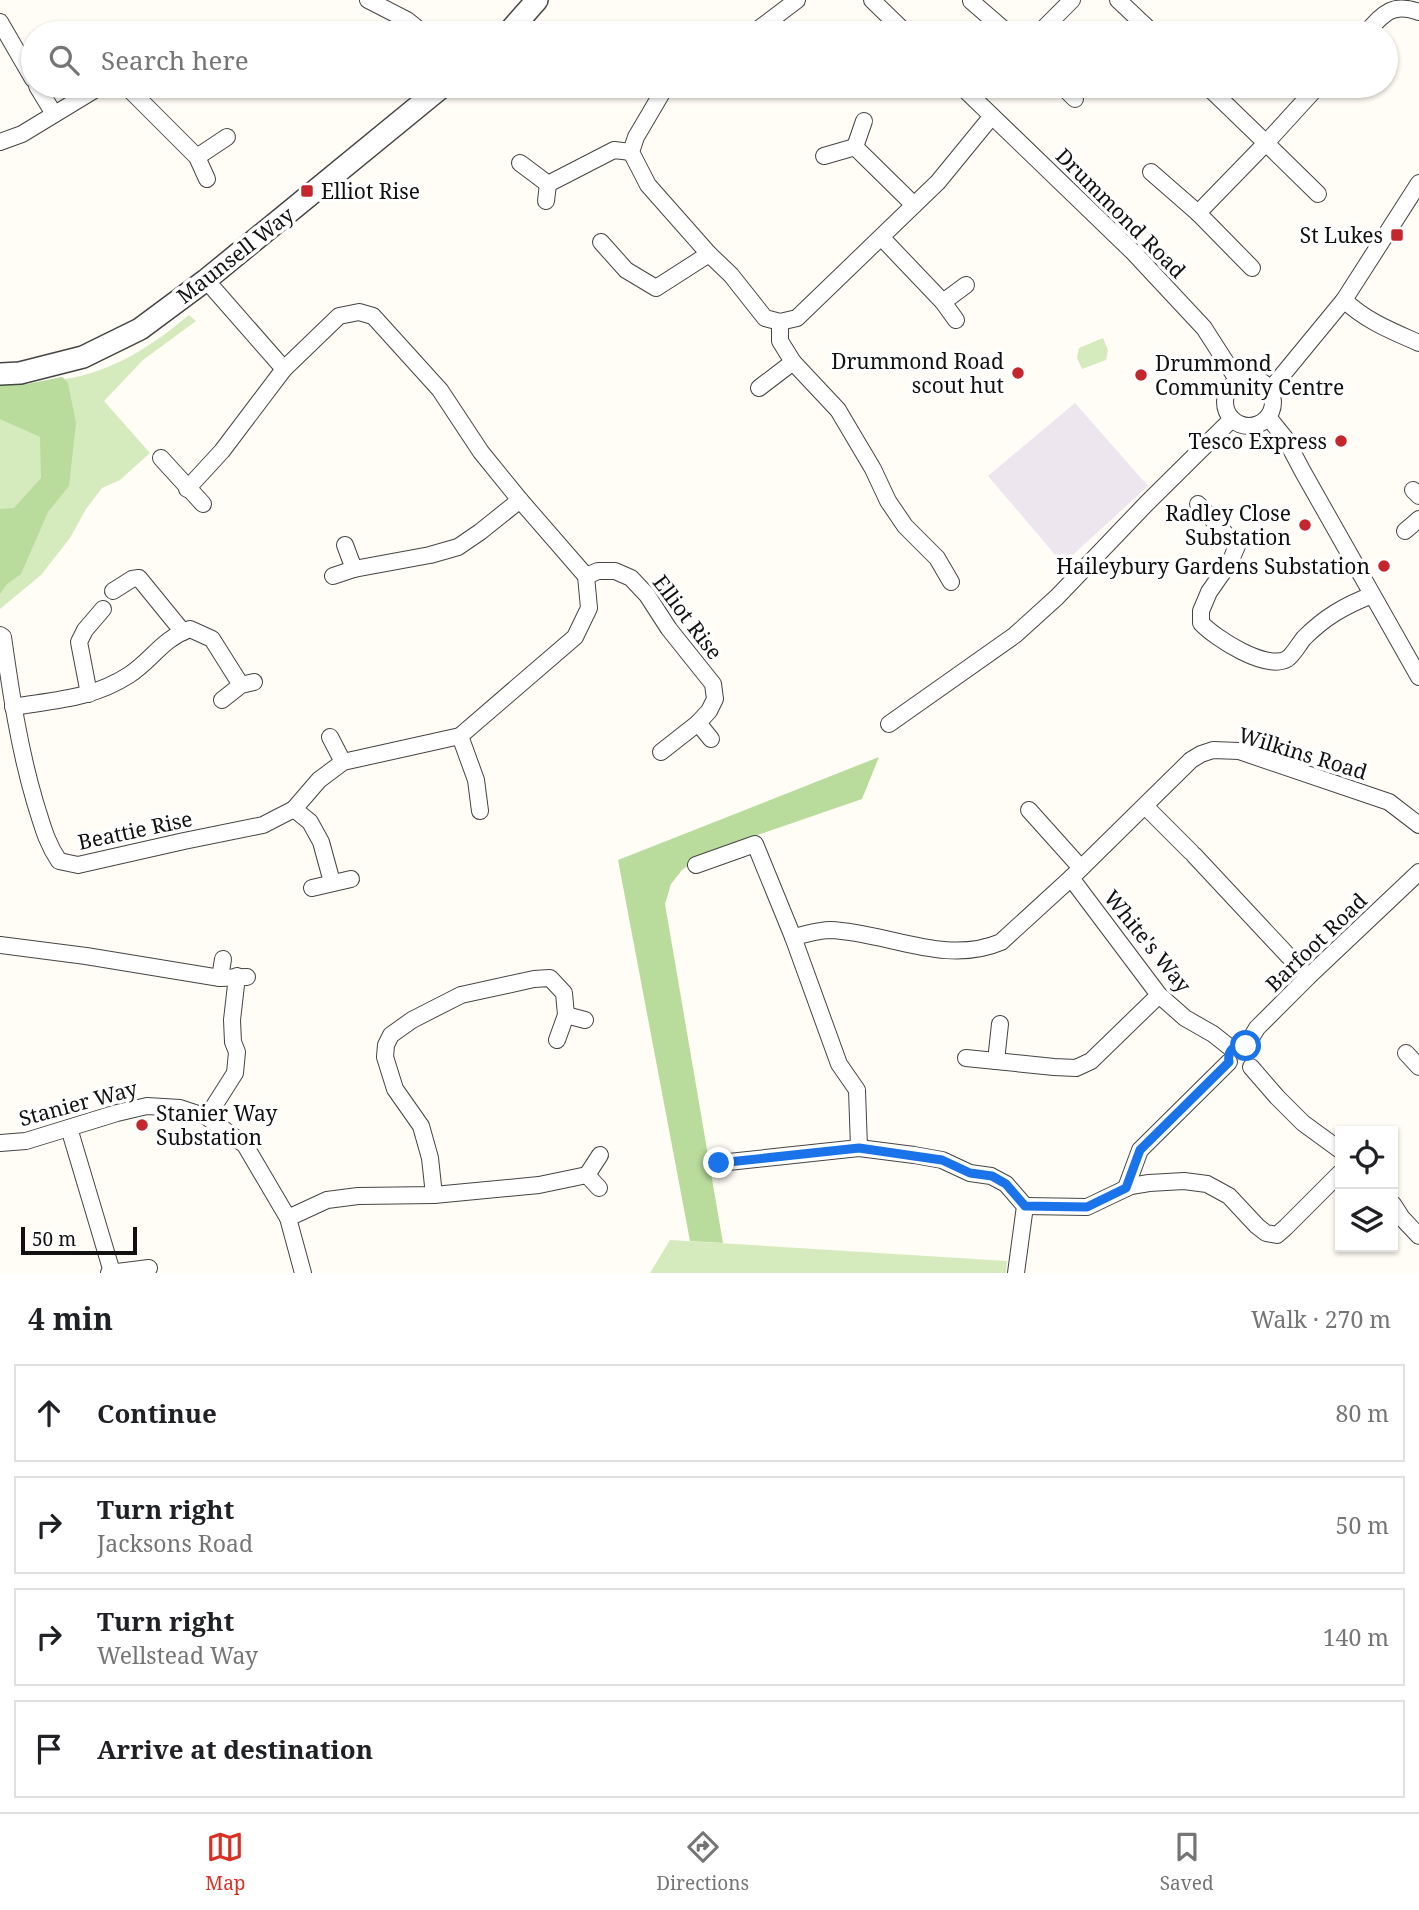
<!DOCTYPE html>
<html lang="en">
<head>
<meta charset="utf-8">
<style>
  :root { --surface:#fff; --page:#f2f2f2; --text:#202124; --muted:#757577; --line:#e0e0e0; --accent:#d93025 }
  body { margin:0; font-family:"Noto Serif",serif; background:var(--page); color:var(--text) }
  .controls { position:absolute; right:21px; bottom:21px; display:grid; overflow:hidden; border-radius:0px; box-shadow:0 2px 5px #0004 }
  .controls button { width:63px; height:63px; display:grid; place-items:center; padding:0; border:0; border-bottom:2px solid var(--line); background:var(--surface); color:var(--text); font:35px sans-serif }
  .scale { position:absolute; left:21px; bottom:18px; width:116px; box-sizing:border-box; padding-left:7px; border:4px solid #111; border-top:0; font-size:19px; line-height:24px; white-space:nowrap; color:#111; -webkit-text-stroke:5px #fff; paint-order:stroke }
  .stop { position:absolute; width:21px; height:21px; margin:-16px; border:5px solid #1a73e8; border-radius:50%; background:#fff }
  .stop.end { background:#1a73e8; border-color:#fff; box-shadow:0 2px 7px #0008 }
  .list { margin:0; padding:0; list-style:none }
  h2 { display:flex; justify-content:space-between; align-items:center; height:91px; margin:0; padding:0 28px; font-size:30px }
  h2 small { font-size:23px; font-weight:400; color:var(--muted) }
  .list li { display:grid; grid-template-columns:46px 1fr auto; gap:21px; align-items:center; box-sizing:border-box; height:98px; margin:0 14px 14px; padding:0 14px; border:2px solid var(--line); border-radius:0px }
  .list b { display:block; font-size:26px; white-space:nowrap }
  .list p { margin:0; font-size:23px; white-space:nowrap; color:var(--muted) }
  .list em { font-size:23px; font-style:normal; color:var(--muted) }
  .icon { flex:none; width:38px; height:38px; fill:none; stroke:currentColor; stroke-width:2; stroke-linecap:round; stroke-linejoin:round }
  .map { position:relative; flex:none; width:1419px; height:1273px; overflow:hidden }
  .search { position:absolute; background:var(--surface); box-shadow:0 2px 5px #0004; left:21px; right:21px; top:21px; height:77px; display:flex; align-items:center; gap:18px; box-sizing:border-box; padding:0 24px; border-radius:38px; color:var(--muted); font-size:26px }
  .sheet { height:539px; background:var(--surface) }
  nav { display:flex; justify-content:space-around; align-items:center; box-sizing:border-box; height:98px; border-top:2px solid var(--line); background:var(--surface); font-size:19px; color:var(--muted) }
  nav a { display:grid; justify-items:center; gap:4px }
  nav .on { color:var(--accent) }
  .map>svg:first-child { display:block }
</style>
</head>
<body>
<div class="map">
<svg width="1419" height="1273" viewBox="0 0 1419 1273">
  <rect width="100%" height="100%" fill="#fffdf5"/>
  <path fill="#eee6ef" d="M 1075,403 L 1148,486 L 1063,564 L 988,476 Z"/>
  <g fill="#d5ebbd">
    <path d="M 189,315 L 196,321 L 143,360 L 104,401 L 150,453 L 120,480 L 102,488 L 86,509 L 70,538 L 41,575 L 0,609 L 0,386 L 28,384 L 62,377 L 65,379 C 113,372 153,345 189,315 Z"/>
    <path d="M 1103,338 L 1108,350 L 1106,360 L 1082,369 L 1077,358 L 1079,348 Z"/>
    <path d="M 670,1240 L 1007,1261 L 1006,1273 L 650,1273 Z"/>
  </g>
  <g fill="#b9dc9c">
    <path d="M 62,377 L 68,383 L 76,423 L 69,486 L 48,512 L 21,574 L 7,584 L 0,594 L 0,509 L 14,508 L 41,478 L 40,437 L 0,419 L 0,386 L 28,384 Z"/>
    <path d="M 879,757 L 862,799 L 705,853 L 682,870 L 671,884 L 665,904 L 723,1243 L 690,1241 L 618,860 Z"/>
  </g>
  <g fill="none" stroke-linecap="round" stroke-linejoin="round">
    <g stroke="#444" stroke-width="18">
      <g id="minor">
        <path d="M 368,0 L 407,20 L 423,33"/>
        <path d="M 872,0 L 906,33"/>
        <path d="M 1118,0 L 1153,33"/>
        <path d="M 971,1 L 1008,33"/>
        <path d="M 0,22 L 33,79"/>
        <path d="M 751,33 L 760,28 L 797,0"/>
        <path d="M 1039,33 L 1072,0"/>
        <path d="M 1366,33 C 1383,14 1392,2 1419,12"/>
        <path d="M 37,86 L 54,114"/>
        <path d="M 126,86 L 197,157 L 207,179"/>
        <path d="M 666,86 L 636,137 L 631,152 L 648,185 L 709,254 L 731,275 L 765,318 L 780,322 L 797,318 L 938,182 L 992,116"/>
        <path d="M 961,86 L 1134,253 L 1204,328 L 1238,381"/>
        <path d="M 1062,86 L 1075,99"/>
        <path d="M 1207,86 L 1266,143 L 1318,86"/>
        <path d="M 0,142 L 22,134 L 101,86"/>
        <path d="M 855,147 L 864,121"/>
        <path d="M 824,156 L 855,147 L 914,205"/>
        <path d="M 197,157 L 227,137"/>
        <path d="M 520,163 L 548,184"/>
        <path d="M 1151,172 L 1198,213 L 1252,268"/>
        <path d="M 546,201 L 548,184 L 614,150 L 631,152"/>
        <path d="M 1198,213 L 1266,143 L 1318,194"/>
        <path d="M 882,238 L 943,302 L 956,320"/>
        <path d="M 601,242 L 626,270 L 656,288 L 709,254"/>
        <path d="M 206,280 L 284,369"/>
        <path d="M 1344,300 C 1366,321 1392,331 1419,343"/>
        <path d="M 943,302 L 966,285"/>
        <path d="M 780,322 L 780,341 L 793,362 L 838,410 L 873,469 L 888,501 L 905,526 L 937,558 L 951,582"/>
        <circle cx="1249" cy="402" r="24"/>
        <path d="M 759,388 L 793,362"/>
        <path d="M 1270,390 L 1344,300 L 1419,183"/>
        <path d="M 1268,417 L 1285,438 L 1303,472 L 1419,677"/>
        <path d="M 161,458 L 203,504"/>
        <path d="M 1413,490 L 1419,496"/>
        <path d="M 1198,504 L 1237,546 L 1230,562 L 1209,592 L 1201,611 L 1201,623 C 1215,638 1266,671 1287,659 C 1293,655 1299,644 1304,638 C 1325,617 1344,606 1372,595"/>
        <path d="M 1405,531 L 1419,519"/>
        <path d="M 345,545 L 354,569"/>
        <path d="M 333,576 L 354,569 L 430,555 L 458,547 L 480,532 L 520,500"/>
        <path d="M 586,576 L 598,571 L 615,571 L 631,578 L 647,595 L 669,629 L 713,684 L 715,699 L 709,711 L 698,723 L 661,752"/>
        <path d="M 113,591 L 132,579 L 139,578 L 183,632"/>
        <path d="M 0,635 L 3,637 C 11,693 19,748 35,802 C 42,824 46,842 59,861 L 78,865 L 184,841 L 263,825 L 294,809 L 319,780 L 343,762 L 460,736 L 575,637 L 589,608 L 586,576 L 520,500 L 481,452 L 440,390 L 373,316 L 359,312 L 339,316 L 284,369 L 222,451 L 187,489"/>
        <path d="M 89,694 L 79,642 L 85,630 L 103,609"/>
        <path d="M 222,700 L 241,685 L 254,682"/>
        <path d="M 13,707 C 55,700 92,699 129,675 C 152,660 162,639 190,629 L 212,639 L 241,685"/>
        <path d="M 698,723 L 711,739"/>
        <path d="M 889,724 L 1015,635 L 1057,597 L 1147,503 L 1232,419"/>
        <path d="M 460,736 L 476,780 L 480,811"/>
        <path d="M 330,737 L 343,762"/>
        <path d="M 1145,806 L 1191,852"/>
        <path d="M 294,809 L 310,822 L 321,842 L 332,882"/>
        <path d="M 1029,810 L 1081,868"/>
        <path d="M 1194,855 L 1308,977"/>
        <path d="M 696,865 L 755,844 L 793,937"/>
        <path d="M 1071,878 L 1159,995 L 1185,1018 L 1213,1034 L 1232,1049"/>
        <path d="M 312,888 L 351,879"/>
        <path d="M 0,945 L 86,956 L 220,978 L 247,977"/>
        <path d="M 220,978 L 223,959"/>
        <path d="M 566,1015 L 585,1020"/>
        <path d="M 1246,1046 L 1257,1028 L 1308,977 L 1419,872"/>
        <path d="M 1406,1053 L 1419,1067"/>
        <path d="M 966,1058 L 1054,1067 L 1076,1068 L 1091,1061 L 1159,995"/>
        <path d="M 996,1061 L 1000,1024"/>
        <path d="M 1251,1067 L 1277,1097 L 1303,1123 L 1340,1150"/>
        <path d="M 207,1117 L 235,1073 L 237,1052 L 233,1042 L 232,1020 L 237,976"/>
        <path d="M 69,1128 L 112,1272"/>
        <path d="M 0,1143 L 26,1141 L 117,1113 L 147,1106 L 180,1108 L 207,1117 L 245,1145 L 288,1218 L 303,1273"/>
        <path d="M 859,1148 L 857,1090 L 839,1064 L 793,937 C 804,935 818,930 830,930 C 887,932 945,966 1001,942 L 1071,878 L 1191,760 L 1201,754 L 1213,750 L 1239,751 L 1389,802 L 1419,825"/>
        <path d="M 719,1163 L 859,1148 L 914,1155 L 942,1160 L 970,1173 L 991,1176 L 1006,1184 L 1025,1206 L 1016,1273"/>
        <path d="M 587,1175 L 600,1155"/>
        <path d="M 1126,1188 L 1140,1150 L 1229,1062"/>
        <path d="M 434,1195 L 430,1158 L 421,1126 L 395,1089 L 385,1057 L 386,1045 L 391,1035 L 412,1020 L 461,995 L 534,979 L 550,978 L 564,993 L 566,1015 L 557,1040"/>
        <path d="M 1393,1204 L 1402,1218 L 1419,1236"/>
        <path d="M 1025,1206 L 1087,1207 L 1131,1186 L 1149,1183 L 1184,1181 L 1207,1184 L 1229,1196 L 1257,1226 L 1266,1233 L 1277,1235 L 1286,1227 L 1340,1173"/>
        <path d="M 288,1218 L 327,1200 L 358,1196 L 434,1195 L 539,1185 L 587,1175 L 599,1188"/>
        <path d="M 109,1273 L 149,1268"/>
      </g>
    </g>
    <g stroke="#444" stroke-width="24">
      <g id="tertiary">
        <path d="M 508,33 L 537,0"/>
        <path d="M 0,374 L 20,373 L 83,357 L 140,329 L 206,280 L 443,86"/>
      </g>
    </g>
    <use href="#minor" stroke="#fff" stroke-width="16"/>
    <use href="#tertiary" stroke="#fff" stroke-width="21"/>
  </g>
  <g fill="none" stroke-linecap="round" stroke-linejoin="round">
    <path stroke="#1a73e8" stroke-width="9" d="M 719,1163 L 859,1148 L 914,1156 L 942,1160 L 970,1173 L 992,1176 L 1006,1184 L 1025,1206 L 1087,1207 L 1126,1188 L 1140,1150 L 1229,1062 C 1227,1050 1235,1044 1246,1046"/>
  </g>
  <g fill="#c4262e" stroke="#fff" stroke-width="2.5">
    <rect x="300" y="184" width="14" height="14" rx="3.5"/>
    <rect x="1390" y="228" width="14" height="14" rx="3.5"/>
    <circle cx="1018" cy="373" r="7"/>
    <circle cx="1141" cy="375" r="7"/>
    <circle cx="1341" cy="441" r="7"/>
    <circle cx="1305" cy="525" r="7"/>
    <circle cx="1384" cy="566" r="7"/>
    <circle cx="142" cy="1125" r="7"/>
  </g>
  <g text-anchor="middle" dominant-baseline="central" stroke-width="7" stroke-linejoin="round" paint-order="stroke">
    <g font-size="21" fill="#111" stroke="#fff" text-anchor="end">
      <text x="321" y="191" text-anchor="start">Elliot Rise</text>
      <text x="1383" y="235">St Lukes</text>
      <text x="1004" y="361">Drummond Road<tspan x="1004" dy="24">scout hut</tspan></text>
      <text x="1155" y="363" text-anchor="start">Drummond<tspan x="1155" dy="24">Community Centre</tspan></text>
      <text x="1327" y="441">Tesco Express</text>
      <text x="1291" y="513">Radley Close<tspan x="1291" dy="24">Substation</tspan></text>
      <text x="1370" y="566">Haileybury Gardens Substation</text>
      <text x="156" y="1113" text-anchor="start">Stanier Way<tspan x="156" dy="24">Substation</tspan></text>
    </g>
    <g font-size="21" fill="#111" stroke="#fff">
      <text transform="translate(1121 213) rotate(45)">Drummond Road</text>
      <text transform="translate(235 255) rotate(-38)">Maunsell Way</text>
      <text transform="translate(688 617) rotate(53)">Elliot Rise</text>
      <text transform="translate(1303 753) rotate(17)">Wilkins Road</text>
      <text transform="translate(135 830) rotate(-12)">Beattie Rise</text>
      <text transform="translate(1148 941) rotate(51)">White's Way</text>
      <text transform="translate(1316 942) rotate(-44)">Barfoot Road</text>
      <text transform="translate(78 1103) rotate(-15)">Stanier Way</text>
    </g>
  </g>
</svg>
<div class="controls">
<button><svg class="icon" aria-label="locate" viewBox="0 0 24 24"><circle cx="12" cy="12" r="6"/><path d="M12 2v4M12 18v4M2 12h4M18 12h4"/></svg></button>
<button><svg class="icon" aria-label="layers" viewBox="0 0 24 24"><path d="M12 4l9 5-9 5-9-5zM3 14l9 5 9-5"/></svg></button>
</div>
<div class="scale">50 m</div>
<div class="stop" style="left:1246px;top:1046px"></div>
<div class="stop end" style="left:719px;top:1163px"></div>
<div class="search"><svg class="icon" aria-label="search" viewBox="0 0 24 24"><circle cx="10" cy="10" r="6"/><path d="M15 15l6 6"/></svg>Search here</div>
</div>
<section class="sheet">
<h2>4 min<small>Walk · 270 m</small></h2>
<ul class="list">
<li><svg class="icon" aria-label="ahead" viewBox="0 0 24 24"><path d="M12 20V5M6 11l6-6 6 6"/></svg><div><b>Continue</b></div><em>80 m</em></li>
<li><svg class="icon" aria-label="right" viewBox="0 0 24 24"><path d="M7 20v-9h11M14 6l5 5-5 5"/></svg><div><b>Turn right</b><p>Jacksons Road</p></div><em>50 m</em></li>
<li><svg class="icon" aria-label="right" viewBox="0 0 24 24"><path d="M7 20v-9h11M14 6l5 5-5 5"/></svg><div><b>Turn right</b><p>Wellstead Way</p></div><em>140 m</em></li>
<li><svg class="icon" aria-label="arrive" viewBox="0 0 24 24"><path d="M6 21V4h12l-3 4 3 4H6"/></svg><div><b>Arrive at destination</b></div></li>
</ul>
</section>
<nav>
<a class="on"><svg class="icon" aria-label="map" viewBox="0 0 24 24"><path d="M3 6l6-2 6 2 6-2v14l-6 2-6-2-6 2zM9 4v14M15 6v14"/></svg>Map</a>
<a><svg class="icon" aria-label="directions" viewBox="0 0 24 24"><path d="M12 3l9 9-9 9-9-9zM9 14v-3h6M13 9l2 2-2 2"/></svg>Directions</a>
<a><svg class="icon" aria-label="saved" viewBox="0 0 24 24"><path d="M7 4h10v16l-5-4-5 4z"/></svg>Saved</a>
</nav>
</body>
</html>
